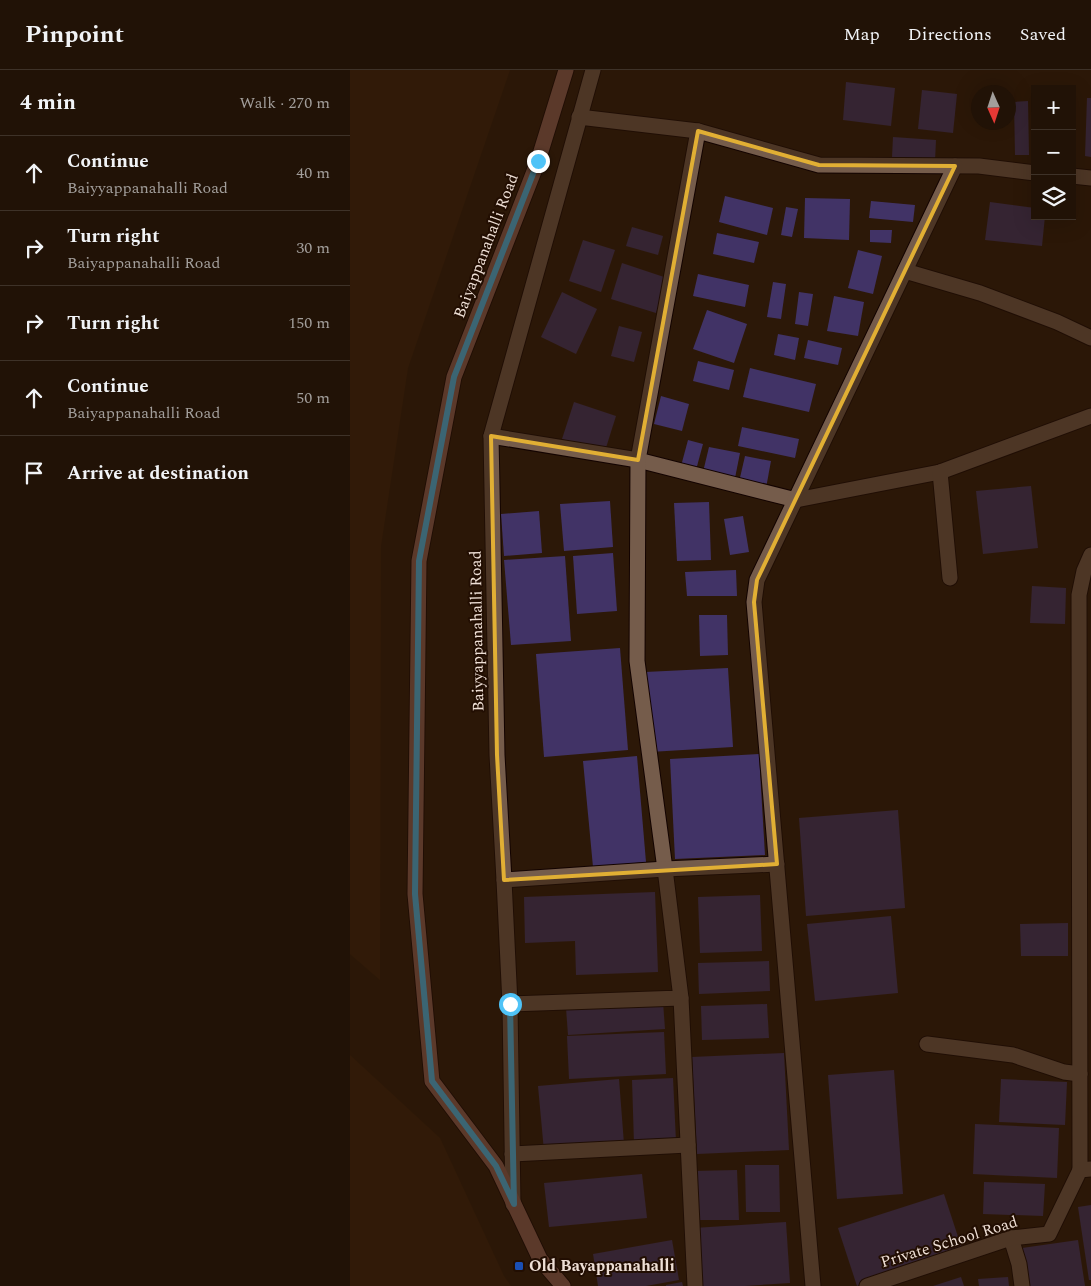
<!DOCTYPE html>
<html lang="en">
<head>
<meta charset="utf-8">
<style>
  :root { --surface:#211206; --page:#2d2014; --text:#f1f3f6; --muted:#a29e9b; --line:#3e3228 }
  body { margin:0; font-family:Spectral,serif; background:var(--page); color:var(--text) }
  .controls { position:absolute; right:15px; top:15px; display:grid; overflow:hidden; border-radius:0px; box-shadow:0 5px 20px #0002 }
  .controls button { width:45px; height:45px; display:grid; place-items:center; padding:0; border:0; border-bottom:1px solid var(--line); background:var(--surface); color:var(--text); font:25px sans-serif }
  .compass { position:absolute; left:621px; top:15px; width:45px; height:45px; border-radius:50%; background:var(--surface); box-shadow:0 5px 20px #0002; rotate:177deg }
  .stop { position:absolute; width:15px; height:15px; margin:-11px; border:4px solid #4fc3f7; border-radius:50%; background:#fff }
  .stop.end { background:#4fc3f7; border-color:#fff; box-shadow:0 1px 5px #0008 }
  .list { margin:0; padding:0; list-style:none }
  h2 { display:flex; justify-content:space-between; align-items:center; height:65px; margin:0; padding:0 20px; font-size:21px }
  h2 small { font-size:16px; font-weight:400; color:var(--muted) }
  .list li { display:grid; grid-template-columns:32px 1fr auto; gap:15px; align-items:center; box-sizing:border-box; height:75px; padding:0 20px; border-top:1px solid var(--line) }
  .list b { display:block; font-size:19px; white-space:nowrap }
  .list p { margin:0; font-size:16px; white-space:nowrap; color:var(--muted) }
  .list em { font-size:16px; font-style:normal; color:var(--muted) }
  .icon { flex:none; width:28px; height:28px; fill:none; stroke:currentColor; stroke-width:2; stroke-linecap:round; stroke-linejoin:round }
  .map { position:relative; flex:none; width:741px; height:1216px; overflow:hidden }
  header { display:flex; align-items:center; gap:30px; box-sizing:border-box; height:70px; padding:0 25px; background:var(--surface); border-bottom:1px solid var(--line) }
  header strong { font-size:24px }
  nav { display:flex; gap:28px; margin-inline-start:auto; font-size:18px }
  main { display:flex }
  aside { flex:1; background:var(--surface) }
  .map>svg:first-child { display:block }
</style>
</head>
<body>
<header>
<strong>Pinpoint</strong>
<nav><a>Map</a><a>Directions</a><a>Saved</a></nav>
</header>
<main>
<aside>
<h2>4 min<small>Walk · 270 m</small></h2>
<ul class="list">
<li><svg class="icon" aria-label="ahead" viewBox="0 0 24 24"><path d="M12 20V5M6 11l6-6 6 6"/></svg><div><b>Continue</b><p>Baiyyappanahalli Road</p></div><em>40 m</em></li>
<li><svg class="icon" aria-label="right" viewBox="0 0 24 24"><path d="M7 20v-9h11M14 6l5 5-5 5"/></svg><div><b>Turn right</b><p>Baiyappanahalli Road</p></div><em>30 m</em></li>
<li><svg class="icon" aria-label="right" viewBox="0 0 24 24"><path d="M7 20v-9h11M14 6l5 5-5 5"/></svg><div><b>Turn right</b></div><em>150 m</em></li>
<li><svg class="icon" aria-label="ahead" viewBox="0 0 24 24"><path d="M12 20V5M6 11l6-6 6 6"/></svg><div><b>Continue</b><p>Baiyappanahalli Road</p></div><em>50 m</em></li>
<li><svg class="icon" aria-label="arrive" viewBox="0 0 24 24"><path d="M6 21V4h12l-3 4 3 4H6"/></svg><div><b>Arrive at destination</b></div></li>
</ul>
</aside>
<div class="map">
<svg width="741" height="1216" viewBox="0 0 741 1216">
  <rect width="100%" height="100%" fill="#2c1808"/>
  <g fill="#381e09">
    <path d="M 0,0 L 160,0 L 58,298 L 31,476 L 30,910 L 0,884 Z"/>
    <path d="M 0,985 L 90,1068 L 154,1206 L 161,1216 L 0,1216 Z"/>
  </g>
  <g fill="#413366">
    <path d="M 496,12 L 545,18 L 541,56 L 493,50 Z"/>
    <path d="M 572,20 L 607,24 L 603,63 L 568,59 Z"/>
    <path d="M 737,28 L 741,28 L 741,87 L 735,86 Z"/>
    <path d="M 678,31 L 679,85 L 665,85 L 664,32 Z"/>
    <path d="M 722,33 L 725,33 L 724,53 L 722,53 Z"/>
    <path d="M 543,67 L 586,70 L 585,91 L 542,87 Z"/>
    <path d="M 375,126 L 423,138 L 417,165 L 369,152 Z"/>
    <path d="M 455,128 L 500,129 L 499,170 L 454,168 Z"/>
    <path d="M 521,131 L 565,135 L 563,152 L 519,148 Z"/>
    <path d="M 640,132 L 685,138 L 685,146 L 695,146 L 692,176 L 635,170 Z"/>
    <path d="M 436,137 L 448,139 L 442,167 L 431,165 Z"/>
    <path d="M 282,157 L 313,166 L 308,185 L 276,176 Z"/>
    <path d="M 520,160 L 542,160 L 541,173 L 520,172 Z"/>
    <path d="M 367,163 L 409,172 L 404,193 L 363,184 Z"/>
    <path d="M 233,170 L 265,180 L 251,222 L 219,211 Z"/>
    <path d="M 508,180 L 532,186 L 523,224 L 498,218 Z"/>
    <path d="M 272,193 L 317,208 L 306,243 L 261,229 Z"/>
    <path d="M 348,204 L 399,215 L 395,237 L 343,226 Z"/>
    <path d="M 423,212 L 436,214 L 431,249 L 417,247 Z"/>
    <path d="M 212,222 L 247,239 L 226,284 L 191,267 Z"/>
    <path d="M 449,222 L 463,224 L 458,256 L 445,254 Z"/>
    <path d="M 484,226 L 514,232 L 508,266 L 477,261 Z"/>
    <path d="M 357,240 L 397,254 L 384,293 L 343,279 Z"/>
    <path d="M 269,256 L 292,262 L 284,292 L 261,286 Z"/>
    <path d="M 428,264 L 449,268 L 445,290 L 424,285 Z"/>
    <path d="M 458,270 L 492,278 L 488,295 L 454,288 Z"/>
    <path d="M 348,291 L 384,300 L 379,320 L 343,311 Z"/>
    <path d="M 400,298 L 466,314 L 459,342 L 393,327 Z"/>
    <path d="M 311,326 L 339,334 L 332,361 L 304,354 Z"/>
    <path d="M 224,332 L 266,346 L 254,384 L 212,369 Z"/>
    <path d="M 392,357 L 449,369 L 445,388 L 388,376 Z"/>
    <path d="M 338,370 L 353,374 L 346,400 L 331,396 Z"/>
    <path d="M 359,377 L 390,383 L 385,408 L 353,402 Z"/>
    <path d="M 395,386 L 421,391 L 416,418 L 389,412 Z"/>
    <path d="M 681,416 L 688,478 L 633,484 L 626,421 Z"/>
    <path d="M 260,431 L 263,477 L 214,481 L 210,434 Z"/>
    <path d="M 359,432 L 361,490 L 327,491 L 324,433 Z"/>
    <path d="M 189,441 L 192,483 L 154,486 L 151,444 Z"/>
    <path d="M 393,446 L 399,482 L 380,485 L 374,449 Z"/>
    <path d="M 263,483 L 267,541 L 227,544 L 223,486 Z"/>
    <path d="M 215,486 L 221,571 L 161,575 L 154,490 Z"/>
    <path d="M 386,500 L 387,526 L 337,526 L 335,502 Z"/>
    <path d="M 682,516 L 716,518 L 715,554 L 680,553 Z"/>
    <path d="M 349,545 L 377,545 L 378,585 L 350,586 Z"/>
    <path d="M 270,578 L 278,680 L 194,687 L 186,584 Z"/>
    <path d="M 378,598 L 383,677 L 300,682 L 295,602 Z"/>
    <path d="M 409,684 L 415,785 L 325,789 L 320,689 Z"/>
    <path d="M 287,686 L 296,792 L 243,797 L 233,691 Z"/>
    <path d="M 548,740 L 555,838 L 456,846 L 449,748 Z"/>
    <path d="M 305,822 L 308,902 L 226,905 L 225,871 L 175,873 L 174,827 Z"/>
    <path d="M 410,825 L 412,881 L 350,883 L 348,827 Z"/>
    <path d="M 541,846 L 548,923 L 465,931 L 457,854 Z"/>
    <path d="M 718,853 L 718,886 L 671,886 L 670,854 Z"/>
    <path d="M 419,891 L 420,921 L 349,924 L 348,893 Z"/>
    <path d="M 313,932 L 315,959 L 218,965 L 216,938 Z"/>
    <path d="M 417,934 L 419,968 L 352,970 L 351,936 Z"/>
    <path d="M 314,962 L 316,1004 L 219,1009 L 217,966 Z"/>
    <path d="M 434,983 L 439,1080 L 347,1084 L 342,987 Z"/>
    <path d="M 544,1000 L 553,1124 L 487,1129 L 478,1005 Z"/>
    <path d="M 323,1008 L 326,1072 L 284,1074 L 282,1010 Z"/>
    <path d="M 269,1009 L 274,1074 L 194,1081 L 188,1016 Z"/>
    <path d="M 651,1009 L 717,1012 L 715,1055 L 649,1052 Z"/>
    <path d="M 625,1054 L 709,1058 L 707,1108 L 623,1104 Z"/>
    <path d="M 395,1095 L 429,1095 L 430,1142 L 396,1142 Z"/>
    <path d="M 387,1100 L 389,1150 L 345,1150 L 344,1101 Z"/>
    <path d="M 292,1104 L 297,1148 L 199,1157 L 194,1113 Z"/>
    <path d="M 634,1112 L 695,1114 L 693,1146 L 633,1144 Z"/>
    <path d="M 594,1124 L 613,1182 L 507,1216 L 488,1158 Z"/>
    <path d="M 741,1135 L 741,1210 L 739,1210 L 728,1137 Z"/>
    <path d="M 436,1152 L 440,1213 L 395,1216 L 348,1216 L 344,1158 Z"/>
    <path d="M 322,1170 L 329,1210 L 296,1216 L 248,1216 L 243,1184 Z"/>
    <path d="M 728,1170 L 735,1216 L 678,1216 L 672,1178 Z"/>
    <path d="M 611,1207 L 614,1216 L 583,1216 Z"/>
    <path d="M 658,1207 L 659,1216 L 629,1216 L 628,1209 Z"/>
    <path d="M 332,1212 L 333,1216 L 316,1216 L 316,1215 Z"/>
  </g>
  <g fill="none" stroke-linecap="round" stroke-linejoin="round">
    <g stroke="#130300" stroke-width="17">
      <g id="street">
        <path d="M 229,47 L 348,61 L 469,95 L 629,96 L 685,103"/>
        <path d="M 348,61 L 288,390 L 446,430 L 590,402 L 741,346"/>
        <path d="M 722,106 L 741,108"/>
        <path d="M 555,201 L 630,223 L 707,252 L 741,268"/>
        <path d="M 141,366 L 288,390 L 287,591 L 315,799 L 331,928 L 160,934"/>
        <path d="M 590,402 L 600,508"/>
        <path d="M 154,810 L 315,799 L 427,794"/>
        <path d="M 331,928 L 345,1216"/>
        <path d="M 577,974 L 663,985 L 714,1002 L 730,1004"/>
        <path d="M 162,1084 L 338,1075"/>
        <path d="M 730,1100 L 729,525 L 734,501 L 741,485"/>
        <path d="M 163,1134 L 160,934 L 154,810 L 147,685 L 141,366 L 243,0"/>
        <path d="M 661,1168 L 669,1194 L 672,1216"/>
        <path d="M 463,1216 L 404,532 L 407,510 L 605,96"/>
        <path d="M 517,1216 L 661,1168 L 699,1164 L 730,1100 L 741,1099"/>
      </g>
    </g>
    <g stroke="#130300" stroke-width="17">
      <path id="secondary" d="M 213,1216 L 190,1189 L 146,1096 L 82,1011 L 65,824 L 69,491 L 104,307 L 188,91 L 216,0"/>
    </g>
    <use href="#street" stroke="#755c4b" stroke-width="15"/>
    <use href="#secondary" stroke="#956255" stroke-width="15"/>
  </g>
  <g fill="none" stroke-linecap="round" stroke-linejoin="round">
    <path stroke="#4fc3f7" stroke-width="6" d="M 160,934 L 164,1134 L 146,1096 L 82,1011 L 65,824 L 69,491 L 104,307 L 188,91"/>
  </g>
  <path d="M0 0H741V1216H0ZM 348,61 L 469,95 L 605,96 L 407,510 L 404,532 L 427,794 L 154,810 L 147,685 L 141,366 L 288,390 Z" fill="#2c1808" fill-opacity=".55" fill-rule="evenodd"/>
  <path fill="none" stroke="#e1af34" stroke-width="4" stroke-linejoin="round" d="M 348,61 L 469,95 L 605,96 L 407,510 L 404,532 L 427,794 L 154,810 L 147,685 L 141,366 L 288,390 Z"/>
  <rect fill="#1a4fb4" stroke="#220e02" stroke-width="2" x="164" y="1191" width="10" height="10" rx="2.5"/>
  <g text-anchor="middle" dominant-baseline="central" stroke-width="4" stroke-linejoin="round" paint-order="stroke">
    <g font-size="16" fill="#eedfd5" stroke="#220e02">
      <text transform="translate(136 176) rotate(-69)">Baiyappanahalli Road</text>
      <text transform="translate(127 561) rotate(-91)">Baiyyappanahalli Road</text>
      <text transform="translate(599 1172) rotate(-17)">Private School Road</text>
    </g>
    <g font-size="16" font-weight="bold" fill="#eedfd5" stroke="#220e02" text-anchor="start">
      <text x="179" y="1196">Old Bayappanahalli</text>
    </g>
  </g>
</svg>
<div class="controls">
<button>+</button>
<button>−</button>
<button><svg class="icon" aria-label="layers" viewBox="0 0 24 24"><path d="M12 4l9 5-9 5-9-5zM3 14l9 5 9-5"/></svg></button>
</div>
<svg class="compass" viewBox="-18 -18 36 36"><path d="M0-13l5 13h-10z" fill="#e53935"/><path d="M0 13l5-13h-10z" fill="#a29e9b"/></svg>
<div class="stop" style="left:160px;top:934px"></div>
<div class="stop end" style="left:188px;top:91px"></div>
</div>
</main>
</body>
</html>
